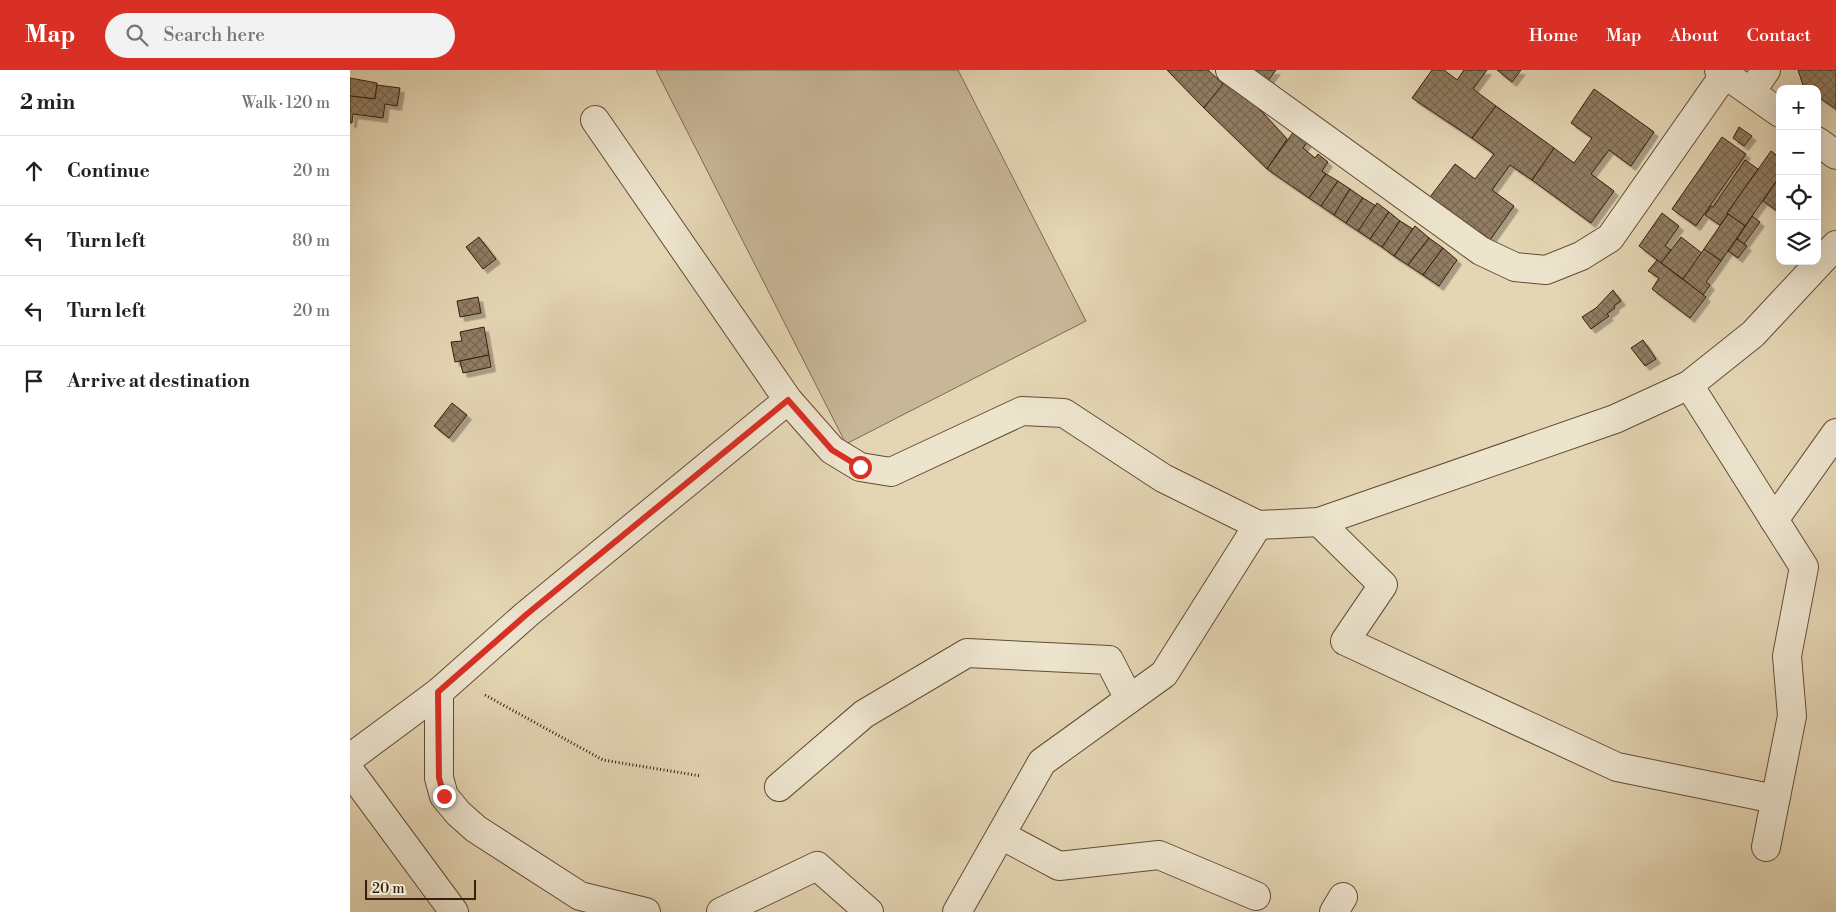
<!DOCTYPE html>
<html lang="en">
<head>
<meta charset="utf-8">
<style>
  :root { --surface:#fff; --page:#f2f2f2; --text:#202124; --muted:#757577; --line:#e0e0e0; --accent:#d93025 }
  body { margin:0; font-family:"Libre Bodoni",serif; background:var(--page); color:var(--text) }
  .controls { position:absolute; right:15px; top:15px; display:grid; overflow:hidden; border-radius:10px; box-shadow:0 5px 20px #0002 }
  .controls button { width:45px; height:45px; display:grid; place-items:center; padding:0; border:0; border-bottom:1px solid var(--line); background:var(--surface); color:var(--text); font:25px sans-serif }
  .scale { position:absolute; left:15px; bottom:12px; width:111px; box-sizing:border-box; padding-left:5px; border:2px solid #371e0d; border-top:0; font-size:14px; line-height:18px; white-space:nowrap; color:#371e0d; -webkit-text-stroke:4px #ede4ce; paint-order:stroke }
  .stop { position:absolute; width:15px; height:15px; margin:-11px; border:4px solid #d93025; border-radius:50%; background:#fff }
  .stop.end { background:#d93025; border-color:#fff; box-shadow:0 1px 5px #0008 }
  .list { margin:0; padding:0; list-style:none }
  h2 { display:flex; justify-content:space-between; align-items:center; height:65px; margin:0; padding:0 20px; font-size:21px }
  h2 small { font-size:16px; font-weight:400; color:var(--muted) }
  .list li { display:grid; grid-template-columns:32px 1fr auto; gap:15px; align-items:center; box-sizing:border-box; height:70px; padding:0 20px; border-top:1px solid var(--line) }
  .list b { display:block; font-size:19px; white-space:nowrap }
  .list em { font-size:16px; font-style:normal; color:var(--muted) }
  .icon { flex:none; width:28px; height:28px; fill:none; stroke:currentColor; stroke-width:2; stroke-linecap:round; stroke-linejoin:round }
  .map { position:relative; flex:none; width:1486px; height:842px; overflow:hidden }
  header { display:flex; align-items:center; gap:30px; box-sizing:border-box; height:70px; padding:0 25px; background:var(--accent); color:#fff }
  header strong { font-size:24px }
  nav { display:flex; gap:28px; margin-inline-start:auto; font-size:18px }
  .search { width:350px; height:45px; background:var(--page); display:flex; align-items:center; gap:12px; box-sizing:border-box; padding:0 18px; border-radius:28px; color:var(--muted); font-size:19px }
  main { display:flex }
  aside { flex:1; background:var(--surface) }
  .map>svg:first-child { display:block }
</style>
</head>
<body>
<header>
<strong>Map</strong>
<div class="search"><svg class="icon" aria-label="search" viewBox="0 0 24 24"><circle cx="10" cy="10" r="6"/><path d="M15 15l6 6"/></svg>Search here</div>
<nav><a>Home</a><a>Map</a><a>About</a><a>Contact</a></nav>
</header>
<main>
<aside>
<h2>2 min<small>Walk · 120 m</small></h2>
<ul class="list">
<li><svg class="icon" aria-label="ahead" viewBox="0 0 24 24"><path d="M12 20V5M6 11l6-6 6 6"/></svg><div><b>Continue</b></div><em>20 m</em></li>
<li><svg class="icon" aria-label="left" viewBox="0 0 24 24"><path d="M17 20v-9H6M10 6l-5 5 5 5"/></svg><div><b>Turn left</b></div><em>80 m</em></li>
<li><svg class="icon" aria-label="left" viewBox="0 0 24 24"><path d="M17 20v-9H6M10 6l-5 5 5 5"/></svg><div><b>Turn left</b></div><em>20 m</em></li>
<li><svg class="icon" aria-label="arrive" viewBox="0 0 24 24"><path d="M6 21V4h12l-3 4 3 4H6"/></svg><div><b>Arrive at destination</b></div></li>
</ul>
</aside>
<div class="map">
<svg width="1486" height="842" viewBox="0 0 1486 842">
  <defs>
    <pattern id="building-cross-hatch" width="8" height="8" patternUnits="userSpaceOnUse" patternTransform="scale(1.25)"><rect width="8" height="8" fill="#917d63"/><path d="M0 0l8 8M0 8l8-8" fill="none" stroke="#776650"/></pattern>
    <filter id="shadow"><feDropShadow dx="4.5" dy="4.5" stdDeviation="0" flood-color="#0004"/></filter>
  </defs>
  <rect width="100%" height="100%" fill="#e4d5b3"/>
  <filter id="stains"><feTurbulence type="fractalNoise" baseFrequency=".004" numOctaves="4"/><feColorMatrix values="0 0 0 0 .2 0 0 0 0 .09 0 0 0 0 .02 0 0 0 .5 -.17"/></filter>
  <radialGradient id="worn" r=".72"><stop offset=".6" stop-color="#630" stop-opacity="0"/><stop offset="1" stop-color="#630" stop-opacity=".3"/></radialGradient>
  <path fill="#c7b697" stroke="#7f6a52" d="M 306,0 L 608,0 L 736,251 L 496,374 Z"/>
  <g fill="url(#building-cross-hatch)" stroke="#371e0d" filter="url(#shadow)">
    <path d="M 817,0 L 858,0 L 874,15 L 854,38 Z"/>
    <path d="M 901,0 L 926,0 L 917,12 Z"/>
    <path d="M 1082,0 L 1094,0 L 1107,10 L 1114,0 L 1137,0 L 1123,19 L 1146,36 L 1122,68 L 1062,28 Z"/>
    <path d="M 1147,0 L 1171,0 L 1162,12 Z"/>
    <path d="M 1448,0 L 1486,0 L 1486,39 L 1467,26 L 1467,19 L 1458,19 L 1453,15 Z"/>
    <path d="M 879,6 L 937,69 L 917,99 L 854,38 Z"/>
    <path d="M 0,8 L 27,13 L 25,29 L 0,26 Z"/>
    <path d="M 27,15 L 50,18 L 47,36 L 35,34 L 33,48 L 3,44 L 2,53 L 0,53 L 0,26 L 25,29 Z"/>
    <path d="M 1244,19 L 1304,62 L 1281,96 L 1259,80 L 1241,104 L 1264,121 L 1241,153 L 1182,110 L 1204,78 L 1224,93 L 1242,68 L 1221,53 Z"/>
    <path d="M 1146,36 L 1204,78 L 1182,110 L 1160,95 L 1142,120 L 1164,136 L 1140,170 L 1080,127 L 1105,94 L 1125,109 L 1144,84 L 1122,68 Z"/>
    <path d="M 947,57 L 961,67 L 953,78 L 965,88 L 968,84 L 978,92 L 972,101 L 976,104 L 959,128 L 917,99 Z"/>
    <path d="M 1389,57 L 1402,66 L 1394,76 L 1383,68 Z"/>
    <path d="M 1372,67 L 1396,84 L 1346,156 L 1322,139 Z"/>
    <path d="M 1421,81 L 1430,88 L 1430,106 L 1395,156 L 1377,143 Z"/>
    <path d="M 1395,90 L 1408,99 L 1377,143 L 1378,144 L 1370,155 L 1355,145 L 1361,136 L 1363,137 Z"/>
    <path d="M 976,104 L 988,111 L 971,136 L 959,128 Z"/>
    <path d="M 1430,106 L 1430,143 L 1413,131 Z"/>
    <path d="M 988,111 L 1000,119 L 984,145 L 971,136 Z"/>
    <path d="M 1000,119 L 1013,128 L 996,153 L 984,145 Z"/>
    <path d="M 1013,128 L 1026,136 L 1008,161 L 996,153 Z"/>
    <path d="M 1027,133 L 1039,142 L 1020,169 L 1008,161 Z"/>
    <path d="M 1039,142 L 1050,151 L 1032,177 L 1020,169 Z"/>
    <path d="M 1312,143 L 1329,156 L 1315,176 L 1321,180 L 1311,193 L 1289,176 Z"/>
    <path d="M 1378,144 L 1395,156 L 1371,191 L 1354,179 Z"/>
    <path d="M 1402,146 L 1410,152 L 1394,174 L 1387,169 Z"/>
    <path d="M 1050,151 L 1063,159 L 1044,186 L 1032,177 Z"/>
    <path d="M 1065,156 L 1079,168 L 1058,195 L 1044,186 Z"/>
    <path d="M 129,167 L 146,189 L 133,199 L 116,177 Z"/>
    <path d="M 1331,167 L 1353,184 L 1333,209 L 1311,193 Z"/>
    <path d="M 1079,168 L 1093,178 L 1073,205 L 1058,195 Z"/>
    <path d="M 1387,169 L 1397,176 L 1388,188 L 1378,181 Z"/>
    <path d="M 1093,178 L 1107,190 L 1089,216 L 1073,205 Z"/>
    <path d="M 1354,179 L 1371,191 L 1356,212 L 1360,215 L 1353,225 L 1333,209 Z"/>
    <path d="M 1307,190 L 1356,227 L 1340,248 L 1302,219 L 1309,208 L 1298,201 Z"/>
    <path d="M 1263,220 L 1271,231 L 1264,236 L 1265,238 L 1257,244 L 1259,246 L 1241,259 L 1232,247 L 1246,238 Z"/>
    <path d="M 128,227 L 131,243 L 110,247 L 107,231 Z"/>
    <path d="M 134,257 L 139,285 L 105,292 L 101,272 L 112,271 L 110,262 Z"/>
    <path d="M 1293,270 L 1306,289 L 1295,296 L 1281,278 Z"/>
    <path d="M 139,285 L 141,297 L 113,303 L 110,291 Z"/>
    <path d="M 102,333 L 117,345 L 99,368 L 84,356 Z"/>
  </g>
  <g fill="none" stroke-linecap="round" stroke-linejoin="round">
    <g stroke="#624c36" stroke-width="30">
      <g id="minor">
        <path d="M 880,0 L 1131,181 L 1165,197 L 1196,200 L 1231,186 L 1260,168 L 1375,4"/>
        <path d="M 1369,0 L 1430,43"/>
        <path d="M 1401,22 L 1416,0"/>
        <path d="M 245,50 L 438,330 L 482,380 L 510,397 L 541,402 L 672,341 L 714,343 L 813,408 L 908,455 L 969,452 L 1265,349 L 1339,315 L 1403,264 L 1486,175"/>
        <path d="M 1467,71 L 1486,85"/>
        <path d="M 1339,315 L 1454,497 L 1437,586 L 1442,646 L 1416,777"/>
        <path d="M 1424,450 L 1486,363"/>
        <path d="M 969,452 L 1033,515 L 995,571 L 1267,697 L 1425,729"/>
        <path d="M 89,622 L 89,708 L 94,726 L 108,743 L 126,759 L 230,826 L 296,842"/>
        <path d="M 0,688 L 89,622 L 177,544 L 438,330"/>
        <path d="M 0,701 L 104,842"/>
        <path d="M 429,717 L 514,644 L 617,583 L 759,590 L 779,629"/>
        <path d="M 651,765 L 709,796 L 809,785 L 906,826"/>
        <path d="M 371,842 L 467,796 L 519,842"/>
        <path d="M 607,842 L 692,692 L 814,604 L 908,455"/>
        <path d="M 984,842 L 993,827"/>
      </g>
    </g>
    <path stroke="#371e0d" stroke-width="3" stroke-dasharray="1 2.5" stroke-linecap="butt" d="M 135,625 L 253,690 L 351,706"/>
    <use href="#minor" stroke="#ede4ce" stroke-width="28"/>
  </g>
  <g fill="none" stroke-linecap="round" stroke-linejoin="round">
    <path stroke="#d93025" stroke-width="6" d="M 94,726 L 89,708 L 88,622 L 177,544 L 438,330 L 482,380 L 510,397"/>
  </g>
  <rect width="100%" height="100%" filter="url(#stains)"/>
  <rect width="100%" height="100%" fill="url(#worn)"/>
</svg>
<div class="controls">
<button>+</button>
<button>−</button>
<button><svg class="icon" aria-label="locate" viewBox="0 0 24 24"><circle cx="12" cy="12" r="6"/><path d="M12 2v4M12 18v4M2 12h4M18 12h4"/></svg></button>
<button><svg class="icon" aria-label="layers" viewBox="0 0 24 24"><path d="M12 4l9 5-9 5-9-5zM3 14l9 5 9-5"/></svg></button>
</div>
<div class="scale">20 m</div>
<div class="stop" style="left:510px;top:397px"></div>
<div class="stop end" style="left:94px;top:726px"></div>
</div>
</main>
</body>
</html>
